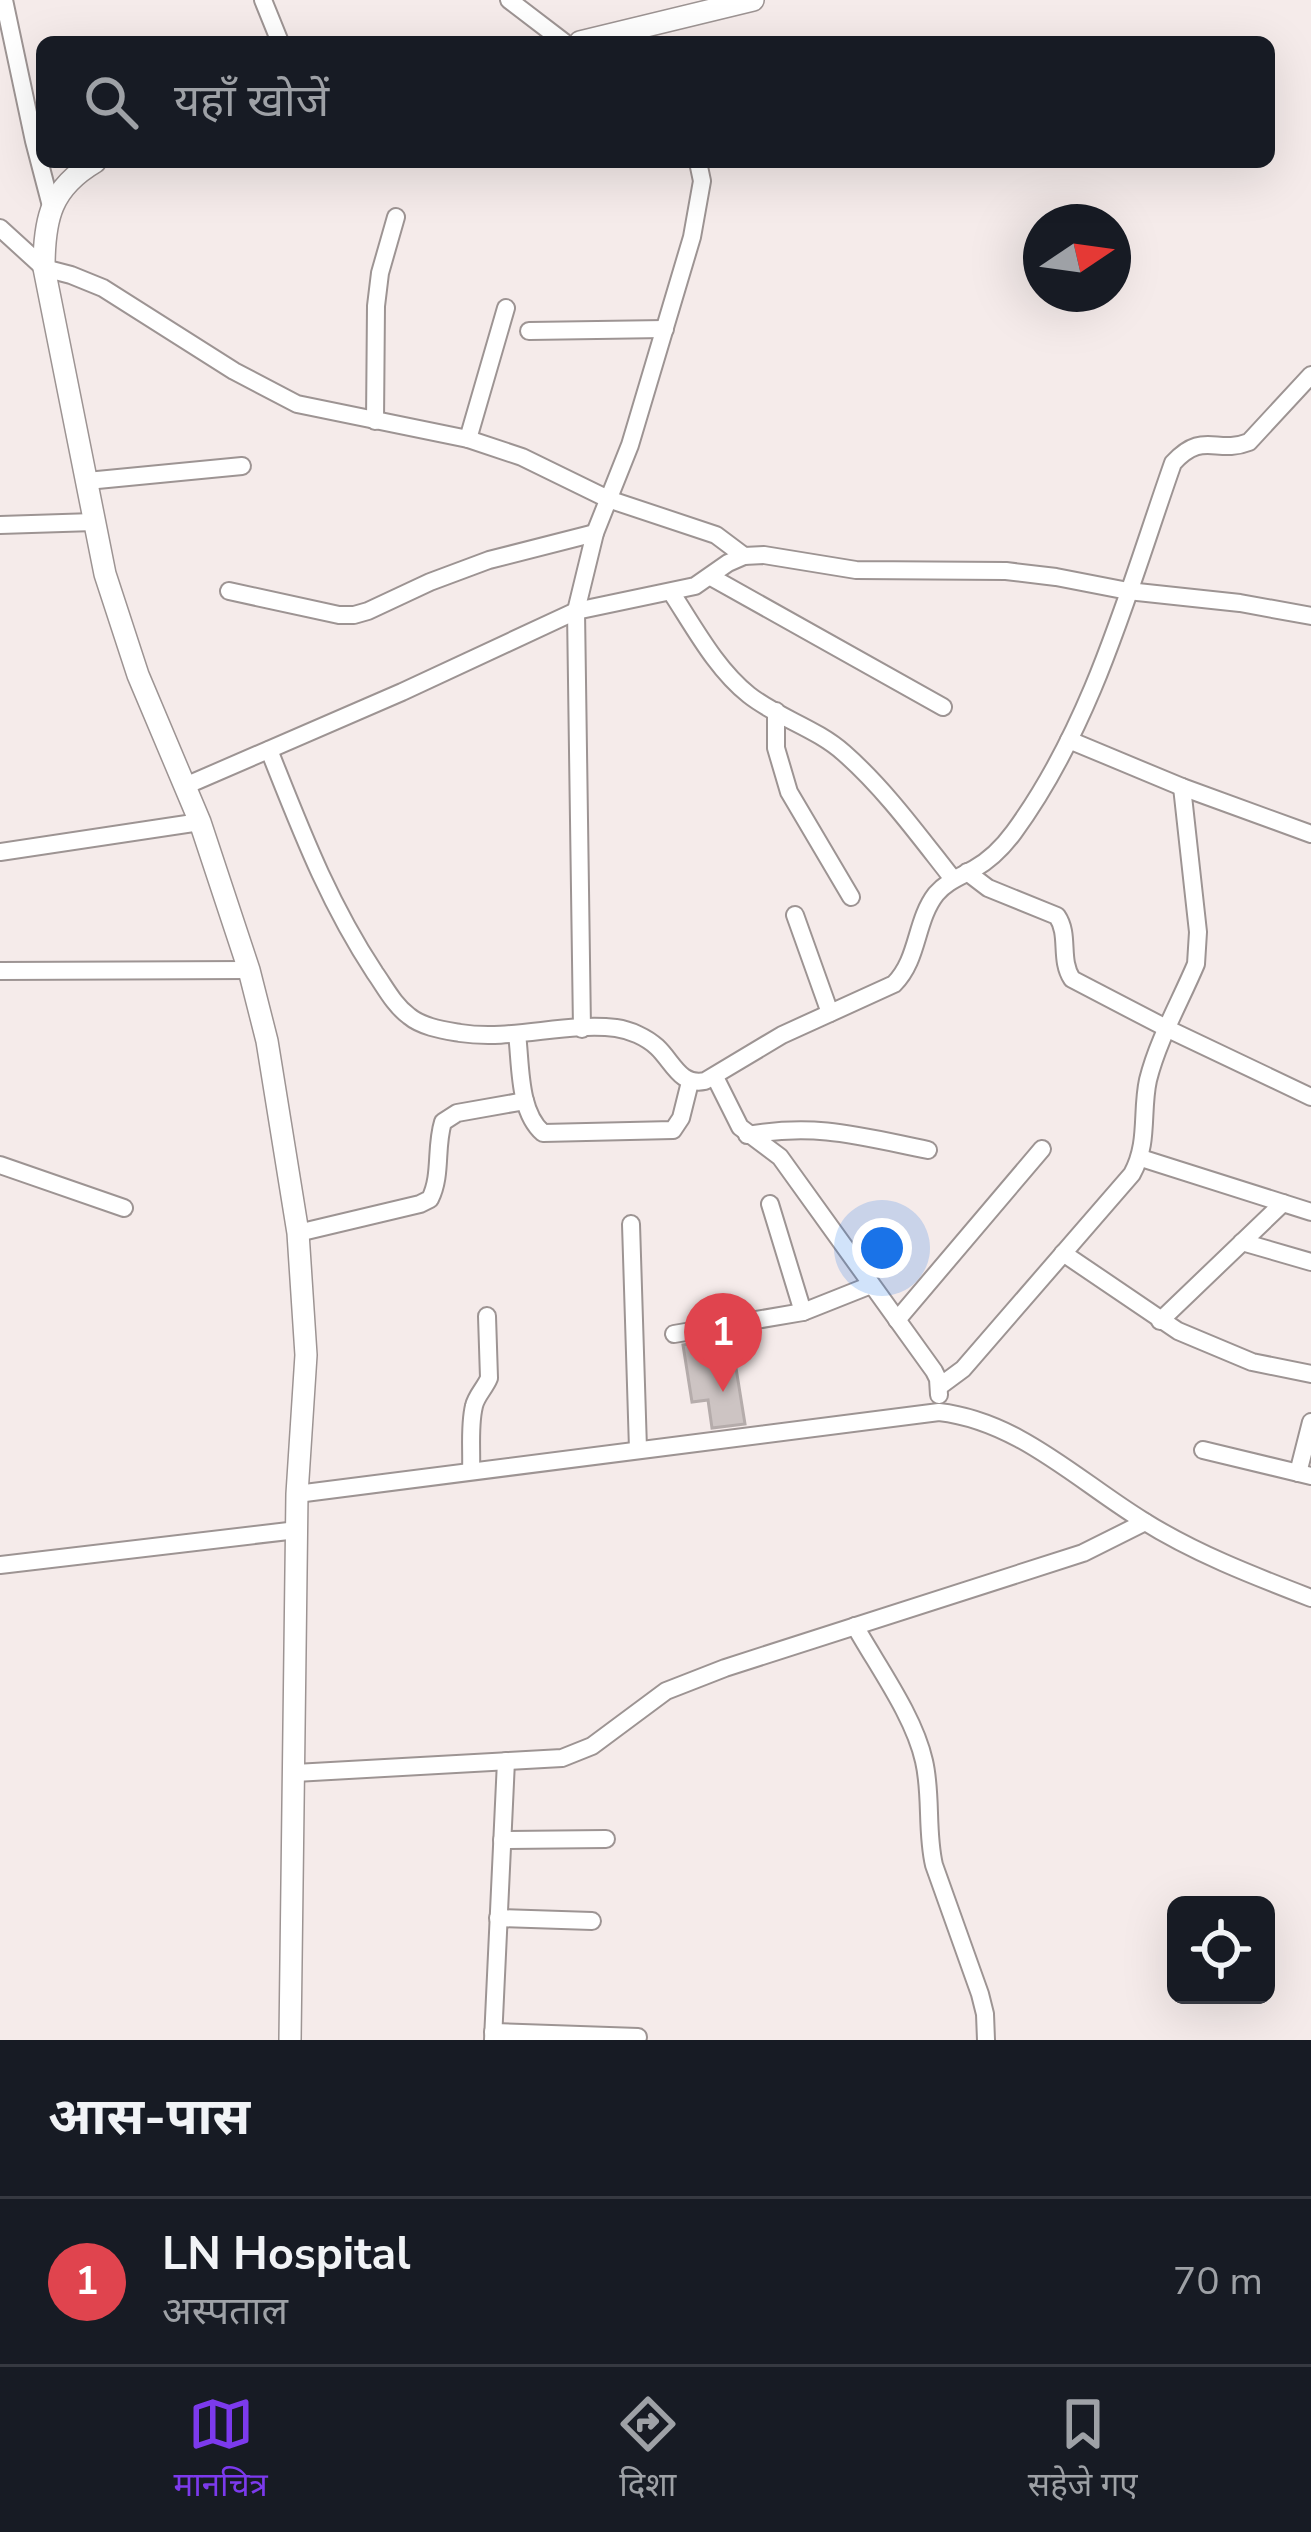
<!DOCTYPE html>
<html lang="hi">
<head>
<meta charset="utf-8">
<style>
  :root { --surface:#171b24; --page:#242831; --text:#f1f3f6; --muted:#9ea1a6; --line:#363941; --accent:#7c3aed }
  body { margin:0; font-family:"Nunito Sans","Noto Sans Devanagari",sans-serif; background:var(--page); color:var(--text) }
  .controls { position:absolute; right:36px; bottom:36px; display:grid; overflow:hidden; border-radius:18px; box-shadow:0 12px 48px #0002 }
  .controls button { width:108px; height:108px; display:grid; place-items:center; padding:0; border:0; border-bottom:3px solid var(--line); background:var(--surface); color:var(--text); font:60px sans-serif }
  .compass { position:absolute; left:1023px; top:204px; width:108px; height:108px; border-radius:50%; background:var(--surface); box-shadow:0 12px 48px #0002; rotate:77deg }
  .you { position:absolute; left:882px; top:1248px; width:42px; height:42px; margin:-30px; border:9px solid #fff; border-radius:50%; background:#1a73e8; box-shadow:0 0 0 18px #1a73e833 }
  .badge { display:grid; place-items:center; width:78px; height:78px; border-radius:50%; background:var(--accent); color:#fff; font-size:39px; font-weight:700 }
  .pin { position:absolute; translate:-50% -99px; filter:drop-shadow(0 3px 6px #0008) }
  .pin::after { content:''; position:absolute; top:63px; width:42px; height:36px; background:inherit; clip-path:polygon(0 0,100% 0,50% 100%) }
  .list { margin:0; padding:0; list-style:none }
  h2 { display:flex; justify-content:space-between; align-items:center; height:156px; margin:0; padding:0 48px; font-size:51px }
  h2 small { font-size:39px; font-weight:400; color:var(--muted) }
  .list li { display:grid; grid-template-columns:78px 1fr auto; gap:36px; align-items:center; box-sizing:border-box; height:168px; padding:0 48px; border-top:3px solid var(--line) }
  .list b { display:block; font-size:45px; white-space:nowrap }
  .list p { margin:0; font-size:39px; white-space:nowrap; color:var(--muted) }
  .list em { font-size:39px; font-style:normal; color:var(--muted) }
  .icon { flex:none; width:66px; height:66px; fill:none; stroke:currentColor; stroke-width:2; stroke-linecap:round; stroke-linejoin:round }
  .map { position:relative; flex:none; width:1311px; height:2040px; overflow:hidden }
  .search { position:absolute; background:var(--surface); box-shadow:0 12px 48px #0002; left:36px; right:36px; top:36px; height:132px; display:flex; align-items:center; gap:30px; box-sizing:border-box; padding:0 42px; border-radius:18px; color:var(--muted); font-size:45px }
  .sheet { height:324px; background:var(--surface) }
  nav { display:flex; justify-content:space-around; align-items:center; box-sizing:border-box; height:168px; border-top:3px solid var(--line); background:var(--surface); font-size:33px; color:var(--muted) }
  nav a { display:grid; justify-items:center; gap:6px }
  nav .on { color:var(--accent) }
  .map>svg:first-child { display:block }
</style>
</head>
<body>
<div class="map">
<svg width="1311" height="2040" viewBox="0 0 1311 2040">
  <rect width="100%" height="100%" fill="#f5ebea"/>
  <path fill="#cdc4c3" stroke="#b5acab" stroke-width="3" d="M 731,1337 L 745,1424 L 712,1428 L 708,1400 L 692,1402 L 683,1345 Z"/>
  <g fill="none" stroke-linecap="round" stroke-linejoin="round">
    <g stroke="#9d9493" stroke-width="20">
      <g id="minor">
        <path d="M 4,0 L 34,141 L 51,206"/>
        <path d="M 263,0 L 280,42"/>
        <path d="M 509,0 L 564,42"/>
        <path d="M 0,228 L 44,268 L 71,275 L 103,288 L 234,371 L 297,404 L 468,439 L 522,457 L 608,499 L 716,535 L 744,556"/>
        <path d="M 529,331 L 665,329"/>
        <path d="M 375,421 L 376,306 L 380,273 L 396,217"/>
        <path d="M 468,439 L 506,308"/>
        <path d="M 87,481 L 242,466"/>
        <path d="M 0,525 L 94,522"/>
        <path d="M 711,577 L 943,707"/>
        <path d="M 229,591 L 339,615 L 354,615 L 368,611 L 430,582 L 489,560 L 595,533"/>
        <path d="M 671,592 C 694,627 716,669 749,695 C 778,718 816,728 844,753 C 885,789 919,836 953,879"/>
        <path d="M 776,711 L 776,748 L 789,792 L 851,897"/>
        <path d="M 1069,740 L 1182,787 L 1311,834"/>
        <path d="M 269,750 C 301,830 327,900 375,973 C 385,987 394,1005 409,1016 C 422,1027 443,1030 460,1033 C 512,1041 565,1022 616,1028 C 630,1030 646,1037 657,1047 C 673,1062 680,1086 705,1081 L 782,1035 L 894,984 C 919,959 915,921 936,894 C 947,881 960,877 974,869 C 990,860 1003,847 1014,832 C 1093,724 1129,588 1173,463 C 1203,430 1216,455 1249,442 L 1311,375"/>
        <path d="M 185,786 L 402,692 L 576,611 L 695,586 L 728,563 L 744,556 L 764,555 L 856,570 L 1006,571 L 1056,577 L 1128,591 L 1240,603 L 1311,616"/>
        <path d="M 0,852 L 200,822"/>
        <path d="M 967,872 L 988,888 L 1057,916 C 1070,935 1059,959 1072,979 L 1168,1029 L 1311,1097"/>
        <path d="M 795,915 L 830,1013"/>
        <path d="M 0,971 L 249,970"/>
        <path d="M 582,1029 L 576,611 L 595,533 L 630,445 L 692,237 L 702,181 L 698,162"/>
        <path d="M 517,1034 C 521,1065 518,1111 543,1133 L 673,1130 L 681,1118 L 690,1082"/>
        <path d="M 715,1077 L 740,1127 L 780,1157 L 934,1371 L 938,1379 L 939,1395"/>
        <path d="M 747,1135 C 818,1123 859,1136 928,1150"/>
        <path d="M 1141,1158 L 1311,1212"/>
        <path d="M 0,1165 L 124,1208"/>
        <path d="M 770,1204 L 803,1312"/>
        <path d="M 631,1224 L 638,1449"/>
        <path d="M 298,1233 L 420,1204 L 430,1199 C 442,1175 435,1148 443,1122 L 457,1113 L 525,1101"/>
        <path d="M 1242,1242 L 1311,1262"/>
        <path d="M 1063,1253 L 1178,1331 L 1252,1362 L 1311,1374"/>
        <path d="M 897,1320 L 1042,1149"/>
        <path d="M 1160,1321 L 1283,1203"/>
        <path d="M 674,1334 L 803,1312 L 871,1285"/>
        <path d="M 940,1386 L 963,1369 L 1132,1174 C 1149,1143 1141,1112 1148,1080 C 1158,1040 1180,1002 1196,964 L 1198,932 L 1182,787"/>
        <path d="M 1203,1450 L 1311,1476"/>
        <path d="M 471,1471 C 472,1450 469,1426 474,1406 C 476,1396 485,1388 489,1378 L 487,1316"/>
        <path d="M 1298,1473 L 1311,1422"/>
        <path d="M 297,1494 L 939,1412 C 1018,1421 1077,1480 1142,1520 C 1194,1553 1254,1576 1311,1598"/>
        <path d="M 0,1565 L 297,1530"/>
        <path d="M 855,1626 C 878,1667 914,1716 924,1761 C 932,1795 926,1831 934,1865 L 980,1994 L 985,2014 L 986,2040"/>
        <path d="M 295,1773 L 562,1758 L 592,1746 L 666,1691 L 725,1668 L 1083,1553 L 1145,1522"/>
        <path d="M 502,1840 L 606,1839"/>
        <path d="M 498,1918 L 592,1921"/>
        <path d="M 493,2032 L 638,2037"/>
        <path d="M 493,2040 L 506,1761"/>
      </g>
    </g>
    <g stroke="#9d9493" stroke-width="24">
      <g id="tertiary">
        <path d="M 580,42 L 753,0"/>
        <path d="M 95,162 C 51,188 44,218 44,268 L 105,574 L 138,675 L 200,822 L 249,970 L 267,1041 L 298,1233 L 306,1355 L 297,1494 L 290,2040"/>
      </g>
    </g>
    <use href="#minor" stroke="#fff" stroke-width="16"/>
    <use href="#tertiary" stroke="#fff" stroke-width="21"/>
  </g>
</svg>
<div class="controls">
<button><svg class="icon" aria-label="locate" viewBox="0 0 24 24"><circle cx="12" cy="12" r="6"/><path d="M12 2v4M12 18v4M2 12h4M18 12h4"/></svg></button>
</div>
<svg class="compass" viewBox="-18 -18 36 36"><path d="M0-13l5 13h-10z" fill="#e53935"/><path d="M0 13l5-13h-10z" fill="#9ea1a6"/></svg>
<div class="you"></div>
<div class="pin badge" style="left:723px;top:1392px;background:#e0444e">1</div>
<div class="search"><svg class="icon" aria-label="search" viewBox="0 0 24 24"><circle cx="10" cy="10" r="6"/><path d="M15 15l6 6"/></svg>यहाँ खोजें</div>
</div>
<section class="sheet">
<h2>आस-पास<small></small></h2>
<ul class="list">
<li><span class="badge" style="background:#e0444e">1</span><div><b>LN Hospital</b><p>अस्पताल</p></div><em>70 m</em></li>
</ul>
</section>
<nav>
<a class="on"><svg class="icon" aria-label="map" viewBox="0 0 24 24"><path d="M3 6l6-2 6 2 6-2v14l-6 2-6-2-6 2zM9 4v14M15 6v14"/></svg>मानचित्र</a>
<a><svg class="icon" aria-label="directions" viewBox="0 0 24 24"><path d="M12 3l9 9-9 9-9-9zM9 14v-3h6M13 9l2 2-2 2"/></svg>दिशा</a>
<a><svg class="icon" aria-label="saved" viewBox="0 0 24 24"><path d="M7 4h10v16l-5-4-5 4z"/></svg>सहेजे गए</a>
</nav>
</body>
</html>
